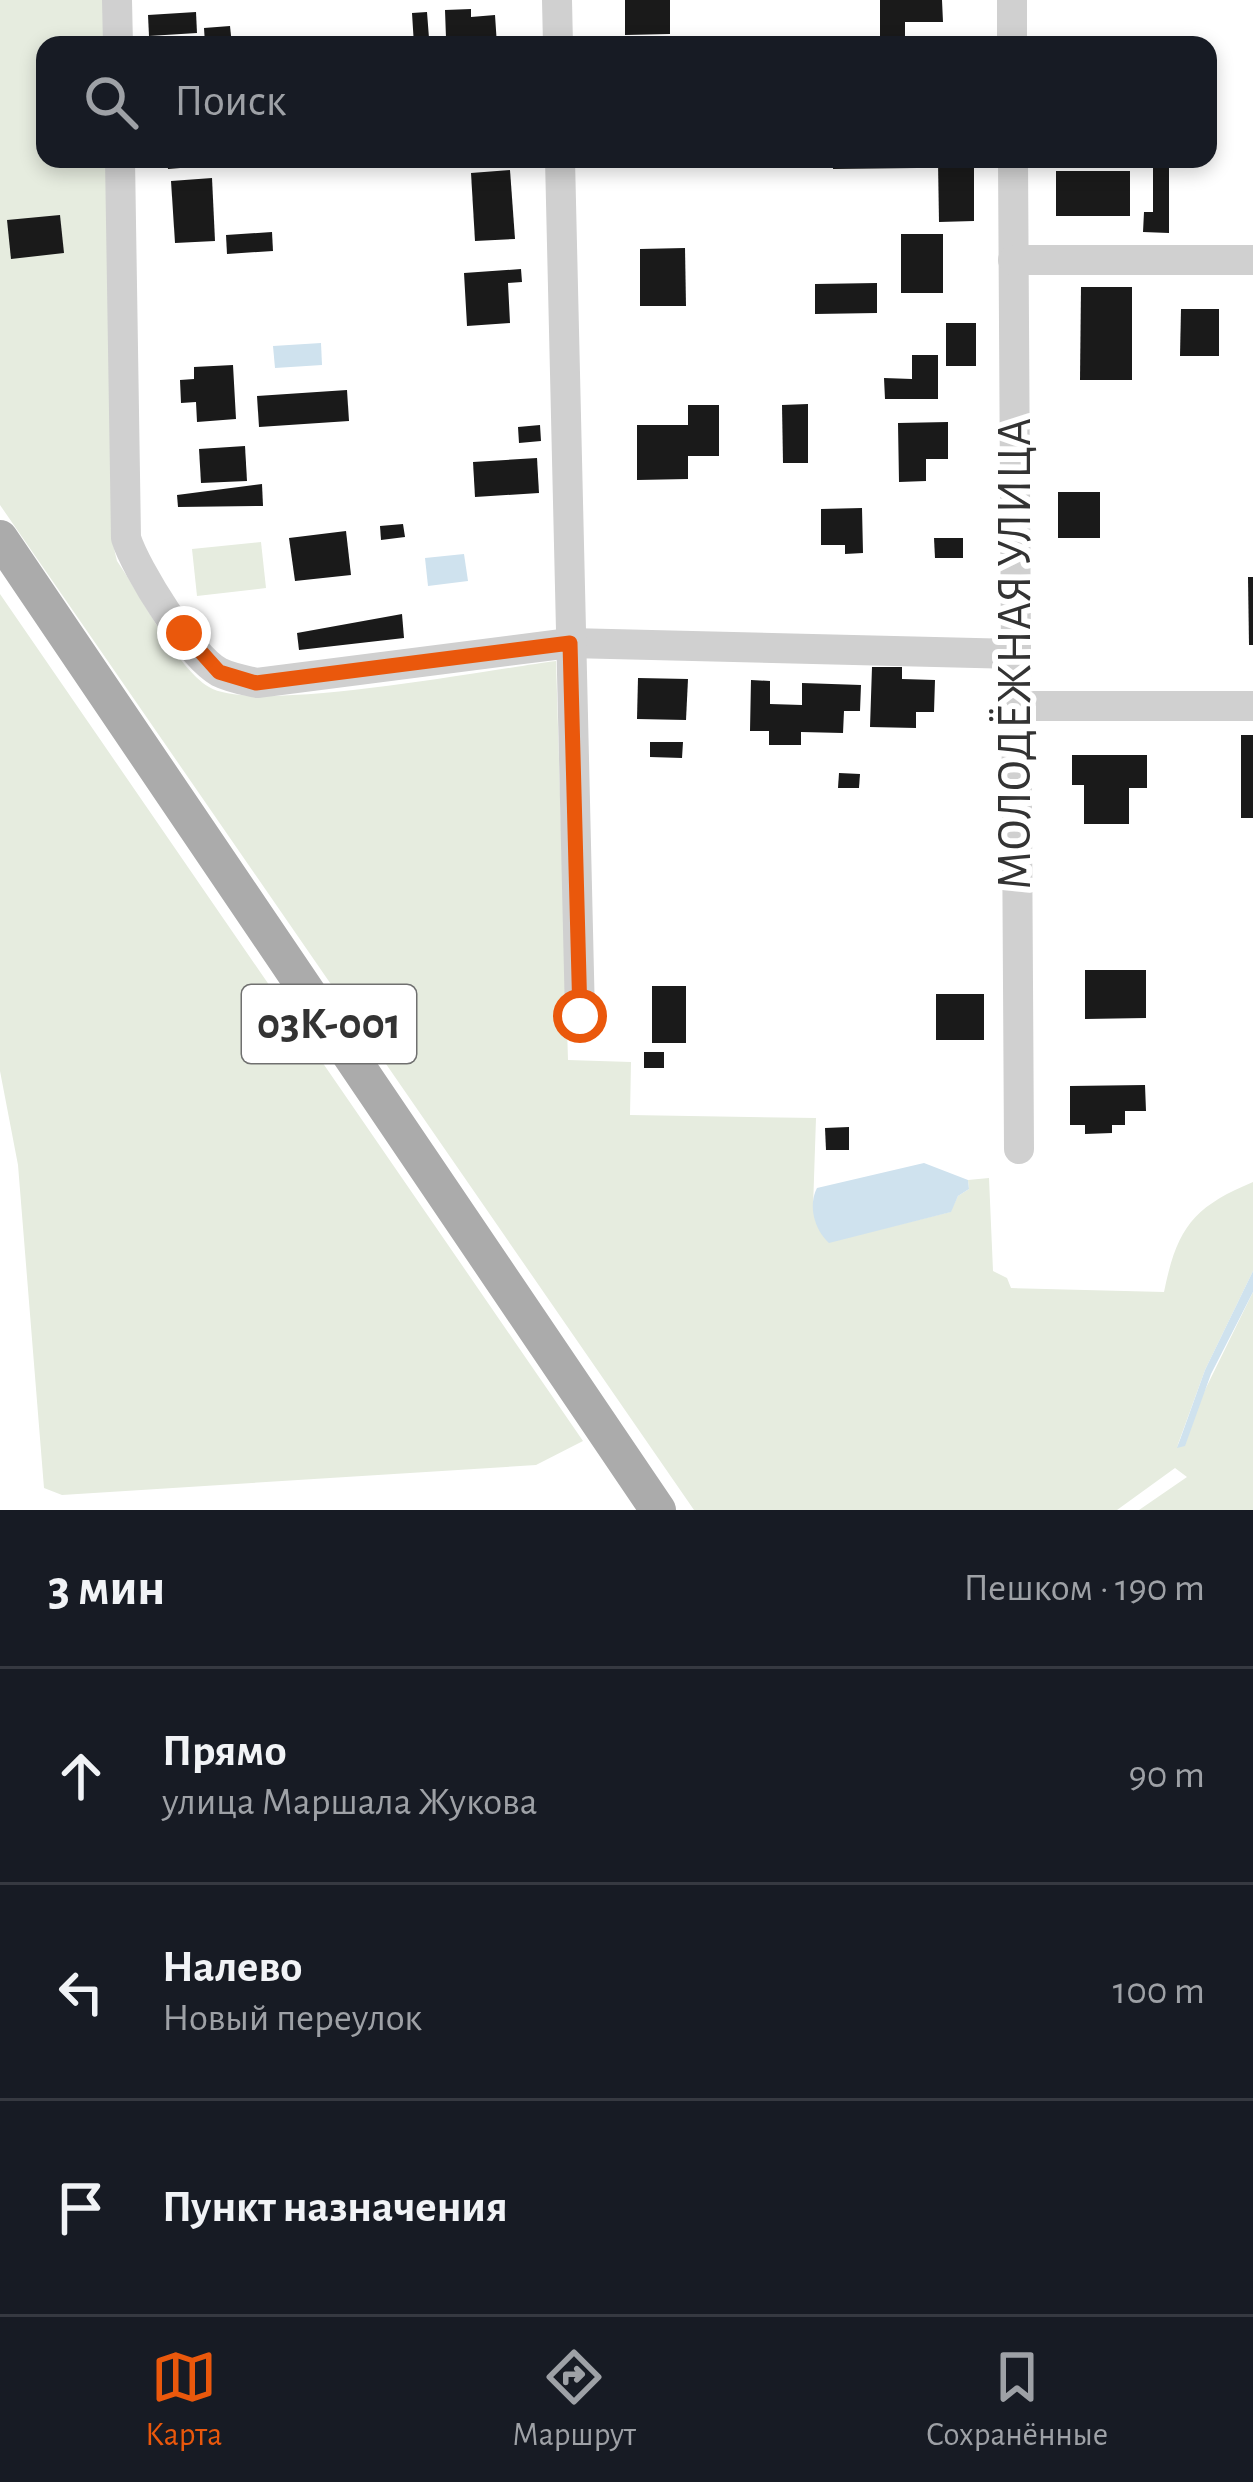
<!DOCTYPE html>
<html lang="ru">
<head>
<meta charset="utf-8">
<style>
  :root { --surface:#171b24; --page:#242831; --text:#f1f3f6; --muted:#9ea1a6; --line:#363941; --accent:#ea580c }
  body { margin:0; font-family:"Alegreya Sans",sans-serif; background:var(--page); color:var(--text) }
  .stop { position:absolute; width:36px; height:36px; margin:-27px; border:9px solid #ea580c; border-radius:50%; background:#fff }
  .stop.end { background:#ea580c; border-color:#fff; box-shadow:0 3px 12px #0008 }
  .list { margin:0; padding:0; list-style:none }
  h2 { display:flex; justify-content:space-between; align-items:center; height:156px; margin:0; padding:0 48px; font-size:51px }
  h2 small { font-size:39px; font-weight:400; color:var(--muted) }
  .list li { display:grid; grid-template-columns:78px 1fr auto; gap:36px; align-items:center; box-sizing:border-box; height:216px; padding:0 48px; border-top:3px solid var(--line) }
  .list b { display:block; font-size:45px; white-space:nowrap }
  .list p { margin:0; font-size:39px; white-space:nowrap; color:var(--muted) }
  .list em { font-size:39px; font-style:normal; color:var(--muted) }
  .icon { flex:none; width:66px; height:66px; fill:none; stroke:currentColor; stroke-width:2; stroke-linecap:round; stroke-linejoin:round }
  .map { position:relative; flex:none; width:1253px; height:1510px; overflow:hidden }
  .search { position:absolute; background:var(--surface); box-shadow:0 6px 18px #0003; left:36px; right:36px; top:36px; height:132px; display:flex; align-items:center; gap:30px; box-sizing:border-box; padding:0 42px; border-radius:24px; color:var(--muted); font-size:45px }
  .sheet { height:804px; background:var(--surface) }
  nav { display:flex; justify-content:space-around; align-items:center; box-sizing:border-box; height:168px; border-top:3px solid var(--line); background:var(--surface); font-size:33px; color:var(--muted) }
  nav a { display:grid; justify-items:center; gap:6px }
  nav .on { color:var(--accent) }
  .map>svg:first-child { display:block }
</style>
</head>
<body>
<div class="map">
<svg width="1253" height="1510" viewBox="0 0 1253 1510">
  <rect width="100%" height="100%" fill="#fff"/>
  <g fill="#e6ecdf">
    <path d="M 0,0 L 104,0 L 104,45 L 45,45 L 45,159 L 106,159 L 112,540 L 117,561 C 140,594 176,667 209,687 C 254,715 492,669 556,661 L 568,1060 L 631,1062 L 630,1115 L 816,1118 L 813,1208 L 829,1242 L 950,1212 L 958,1196 L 969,1189 L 968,1180 L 989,1178 L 993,1271 L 1007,1278 L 1011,1288 L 1164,1292 C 1177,1228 1193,1207 1253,1182 L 1253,1271 L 1205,1370 L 1177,1447 L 1253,1292 L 1253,1510 L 1139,1510 L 1187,1477 L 1175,1468 L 1117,1510 L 694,1510 L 0,505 Z"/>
    <path d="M 261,542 L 266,588 L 197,596 L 192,549 Z"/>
    <path d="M 0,594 L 583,1441 L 536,1465 L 62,1495 L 44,1488 L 18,1165 L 0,1071 Z"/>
  </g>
  <g fill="#cfe2ee">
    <path d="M 321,343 L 322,365 L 275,368 L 273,346 Z"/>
    <path d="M 464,554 L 468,581 L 428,586 L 425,558 Z"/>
    <path d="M 924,1163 L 968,1180 L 969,1189 L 958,1196 L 951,1212 L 829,1243 C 814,1229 808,1205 817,1188 Z"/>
    <path d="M 1253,1271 L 1253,1292 L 1211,1374 L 1185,1446 L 1177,1448 L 1205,1370 Z"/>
  </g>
  <g fill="#1a1a1a">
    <path d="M 625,0 L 670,0 L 670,34 L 625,35 Z"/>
    <path d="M 880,0 L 942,0 L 943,22 L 905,22 L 905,45 L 880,45 Z"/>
    <path d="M 471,9 L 471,17 L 495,15 L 497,45 L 414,45 L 412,13 L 427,12 L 429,38 L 446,38 L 445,10 Z"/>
    <path d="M 196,12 L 197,33 L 149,36 L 148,15 Z"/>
    <path d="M 230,26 L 232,45 L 205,45 L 204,28 Z"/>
    <path d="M 167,159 L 205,159 L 205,166 L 168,169 Z"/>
    <path d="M 237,159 L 290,159 L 290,163 L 237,165 Z"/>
    <path d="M 833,159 L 917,159 L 917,168 L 833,169 Z"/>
    <path d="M 938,162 L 974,162 L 974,221 L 939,222 Z"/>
    <path d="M 1153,168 L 1169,168 L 1169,233 L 1143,232 L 1144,212 L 1153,212 Z"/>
    <path d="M 510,170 L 515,239 L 475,241 L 471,173 Z"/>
    <rect x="1056" y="171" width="74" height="45"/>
    <path d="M 212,178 L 215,241 L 175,243 L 171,181 Z"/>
    <path d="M 60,215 L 64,253 L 11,259 L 7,220 Z"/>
    <path d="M 272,232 L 273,251 L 227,254 L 226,235 Z"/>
    <rect x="901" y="234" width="42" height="59"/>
    <path d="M 685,248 L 686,306 L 640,306 L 640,249 Z"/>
    <path d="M 521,269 L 522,282 L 508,283 L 510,323 L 467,326 L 464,273 Z"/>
    <path d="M 877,283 L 877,313 L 815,314 L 815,284 Z"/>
    <path d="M 1081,287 L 1132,287 L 1132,380 L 1080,380 Z"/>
    <path d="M 1181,309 L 1219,309 L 1219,356 L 1180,356 Z"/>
    <rect x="946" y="323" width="30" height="43"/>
    <path d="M 912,355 L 938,355 L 938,399 L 885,399 L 884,378 L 912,379 Z"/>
    <path d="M 233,365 L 236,419 L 197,422 L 196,402 L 181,403 L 180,380 L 194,379 L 194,367 Z"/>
    <path d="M 347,390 L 349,421 L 259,427 L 257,396 Z"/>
    <path d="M 808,404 L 808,463 L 783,463 L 782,405 Z"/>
    <path d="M 688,405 L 719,405 L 719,456 L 688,456 L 688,479 L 637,480 L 637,425 L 688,425 Z"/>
    <path d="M 948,422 L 948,459 L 926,459 L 926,481 L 899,482 L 898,423 Z"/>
    <path d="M 540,425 L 541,441 L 519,443 L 518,427 Z"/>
    <path d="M 245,446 L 247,481 L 201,483 L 199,449 Z"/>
    <path d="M 537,458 L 539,493 L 475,497 L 473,462 Z"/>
    <path d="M 262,484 L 263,506 L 178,507 L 177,495 Z"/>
    <rect x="1058" y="492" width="42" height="46"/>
    <path d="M 862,508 L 863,553 L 845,554 L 845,545 L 821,545 L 821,509 Z"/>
    <path d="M 403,524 L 405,537 L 381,540 L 380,526 Z"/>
    <path d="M 346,531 L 351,575 L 295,581 L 289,538 Z"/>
    <path d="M 934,538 L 963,538 L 963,558 L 935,558 Z"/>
    <path d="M 1248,577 L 1253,577 L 1253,645 L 1249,645 Z"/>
    <path d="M 402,614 L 404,638 L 299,650 L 297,633 Z"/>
    <path d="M 872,667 L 902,667 L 902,679 L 935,680 L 934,712 L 916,712 L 916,728 L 870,727 Z"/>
    <path d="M 638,678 L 688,679 L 686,720 L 637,719 Z"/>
    <path d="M 751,680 L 770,681 L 770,704 L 802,705 L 802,683 L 861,685 L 860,711 L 844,711 L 843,733 L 801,732 L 801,745 L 769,745 L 769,731 L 750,731 Z"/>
    <rect x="1241" y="735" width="12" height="83"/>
    <path d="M 650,742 L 683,742 L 682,758 L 650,757 Z"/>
    <path d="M 1072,755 L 1147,755 L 1147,788 L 1129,788 L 1129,824 L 1084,824 L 1084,785 L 1072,785 Z"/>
    <path d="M 839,773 L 860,774 L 859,788 L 838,788 Z"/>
    <path d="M 1085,970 L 1146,970 L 1146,1018 L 1085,1019 Z"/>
    <rect x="652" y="986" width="34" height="57"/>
    <rect x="936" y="994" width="48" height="46"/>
    <rect x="644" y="1052" width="20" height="16"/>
    <path d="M 1145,1085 L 1146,1111 L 1125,1111 L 1125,1125 L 1112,1125 L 1112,1133 L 1085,1134 L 1085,1125 L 1070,1125 L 1070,1086 Z"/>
    <path d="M 849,1127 L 849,1150 L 826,1150 L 825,1128 Z"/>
  </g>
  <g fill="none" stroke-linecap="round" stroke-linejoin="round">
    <g stroke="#d0d0d0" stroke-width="30">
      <path d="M 117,0 L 118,45"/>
      <path d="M 557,0 L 558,45"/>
      <path d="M 1012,0 L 1012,45"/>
      <path d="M 120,159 L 126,538 C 136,570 190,656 219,672 C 231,678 244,680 257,683 L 570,643 L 1016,654"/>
      <path d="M 560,159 L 580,1016"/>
      <path d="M 1013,159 L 1019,1149"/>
      <path d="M 1013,260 L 1253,260"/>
      <path d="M 1016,706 L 1253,706"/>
    </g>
    <path stroke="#ababab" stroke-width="36" d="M 0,538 L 658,1510"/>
  </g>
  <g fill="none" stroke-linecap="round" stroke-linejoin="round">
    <path stroke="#ea580c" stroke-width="15" d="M 184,633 L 219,672 L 256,683 L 570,643 L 580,1016"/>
  </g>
  <g text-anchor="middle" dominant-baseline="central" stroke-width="12" stroke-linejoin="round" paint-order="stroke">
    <rect fill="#fff" stroke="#707070" stroke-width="3" x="242" y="985" width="174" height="78" rx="9"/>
    <g font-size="45" font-weight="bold" fill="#333">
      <text x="329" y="1024">03К-001</text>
    </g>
    <g font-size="48" fill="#333" stroke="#fff">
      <text transform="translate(1016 654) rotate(-90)">МОЛОДЁЖНАЯ УЛИЦА</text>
    </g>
  </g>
</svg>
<div class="stop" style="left:580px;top:1016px"></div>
<div class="stop end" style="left:184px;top:633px"></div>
<div class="search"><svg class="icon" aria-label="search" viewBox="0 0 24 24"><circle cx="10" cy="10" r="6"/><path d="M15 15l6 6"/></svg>Поиск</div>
</div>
<section class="sheet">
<h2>3 мин<small>Пешком · 190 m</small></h2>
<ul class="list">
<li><svg class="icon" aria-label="ahead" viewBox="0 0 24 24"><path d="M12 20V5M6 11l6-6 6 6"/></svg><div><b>Прямо</b><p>улица Маршала Жукова</p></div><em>90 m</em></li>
<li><svg class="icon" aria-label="left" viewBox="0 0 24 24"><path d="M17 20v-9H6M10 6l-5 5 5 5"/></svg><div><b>Налево</b><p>Новый переулок</p></div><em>100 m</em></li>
<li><svg class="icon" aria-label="arrive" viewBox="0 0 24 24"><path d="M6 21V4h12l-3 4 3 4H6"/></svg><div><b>Пункт назначения</b></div></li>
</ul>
</section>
<nav>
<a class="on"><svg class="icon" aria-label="map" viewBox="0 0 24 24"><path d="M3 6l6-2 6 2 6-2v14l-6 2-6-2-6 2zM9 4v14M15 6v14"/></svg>Карта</a>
<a><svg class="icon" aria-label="directions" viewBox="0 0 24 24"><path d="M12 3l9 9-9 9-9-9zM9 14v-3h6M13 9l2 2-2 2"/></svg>Маршрут</a>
<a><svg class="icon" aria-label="saved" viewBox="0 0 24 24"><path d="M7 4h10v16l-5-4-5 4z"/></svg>Сохранённые</a>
</nav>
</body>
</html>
